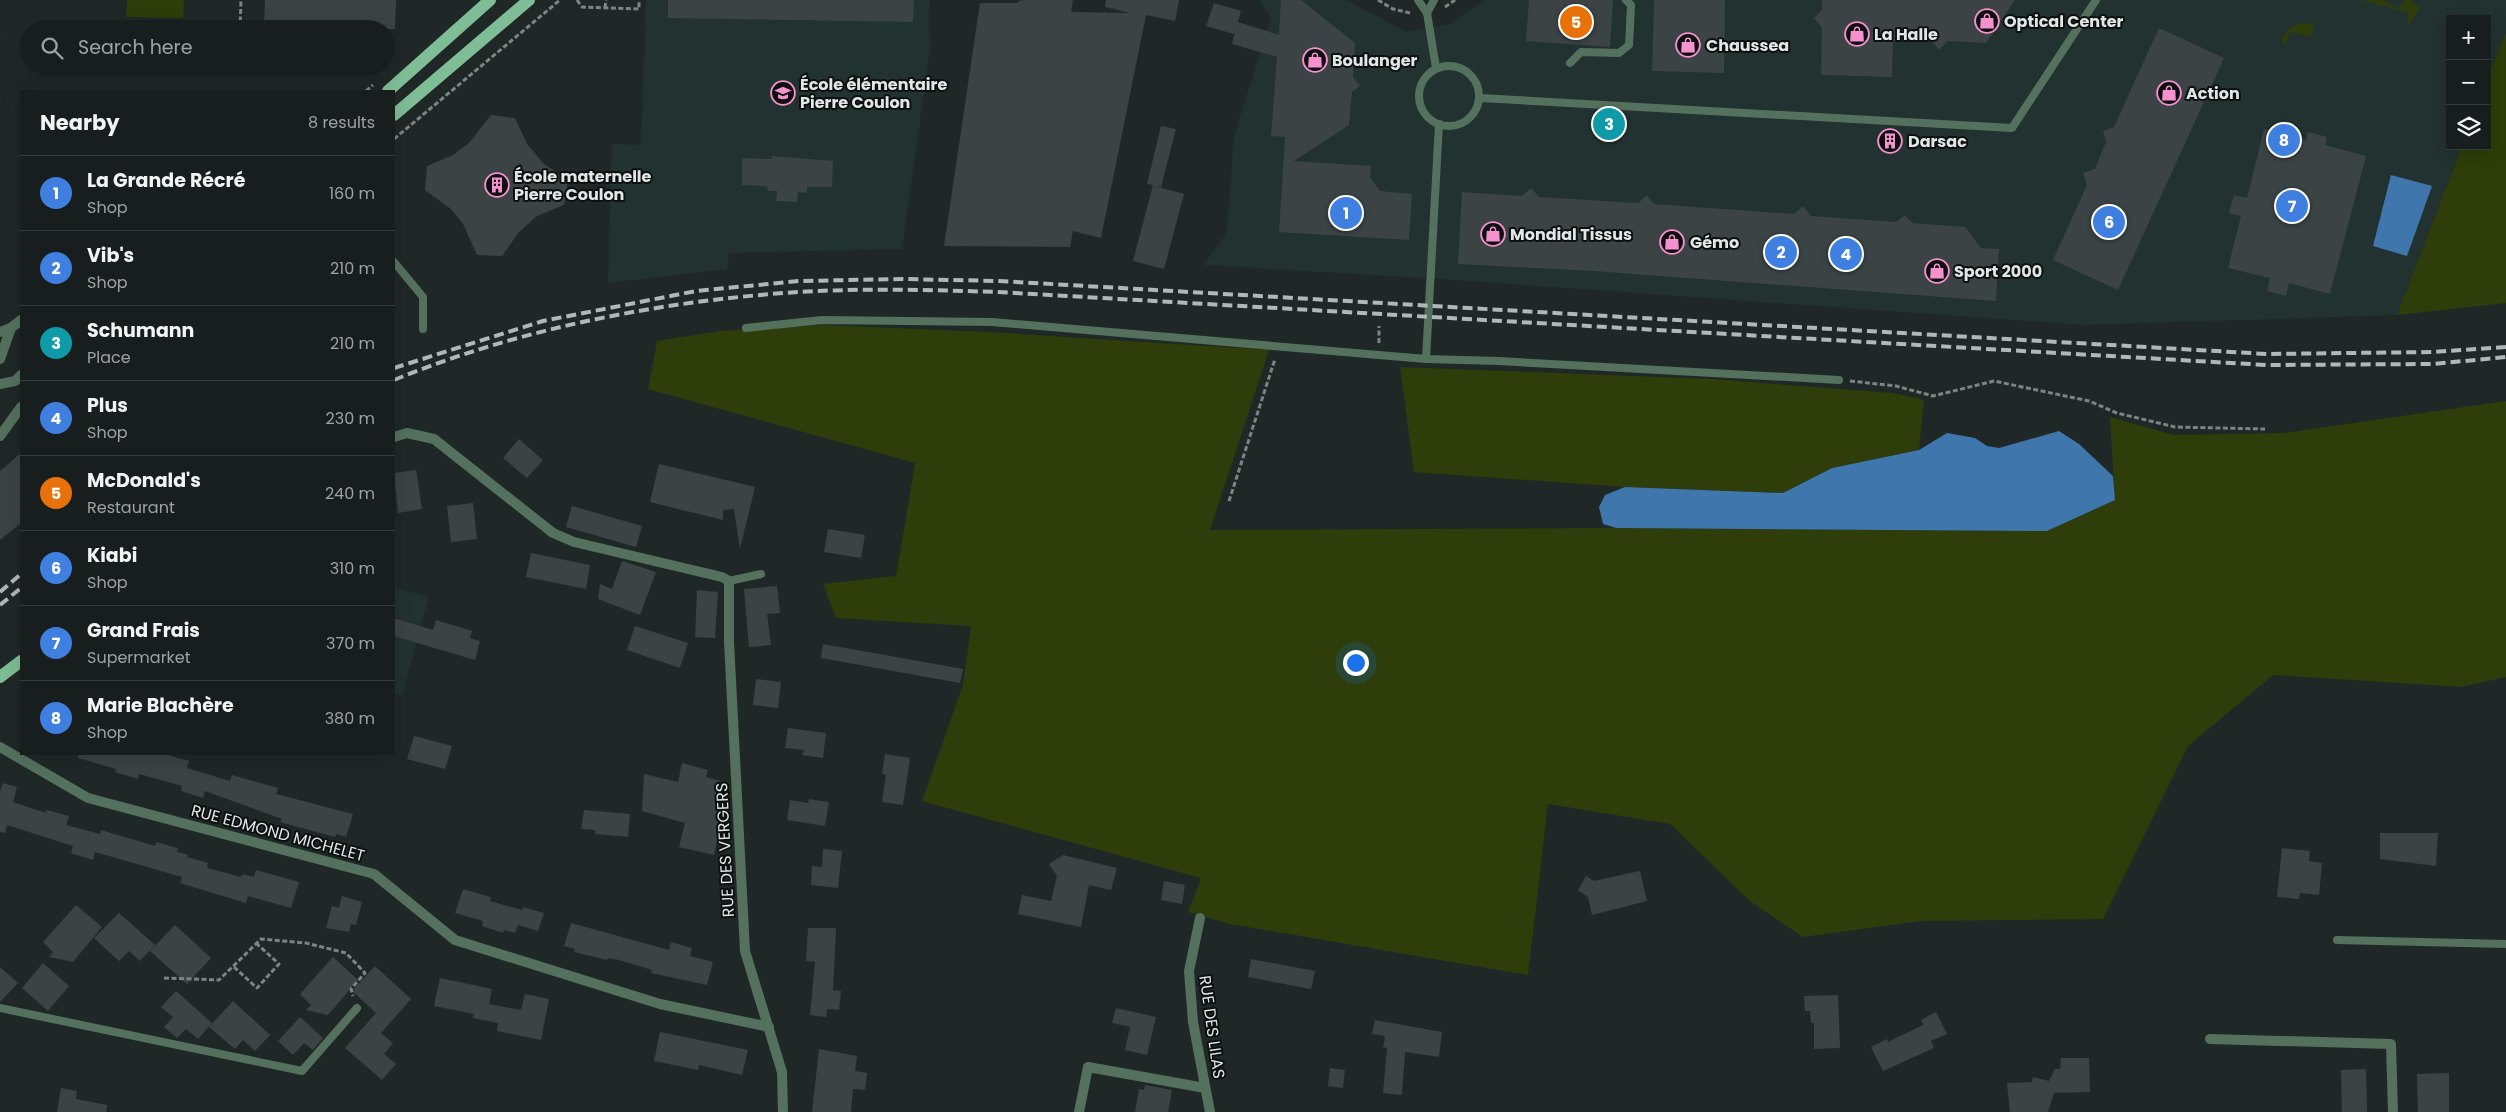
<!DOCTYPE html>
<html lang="en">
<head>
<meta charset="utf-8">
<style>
  :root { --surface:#181e1d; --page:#212726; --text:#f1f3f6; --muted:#9fa2a4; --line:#363c3b; --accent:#f790ce }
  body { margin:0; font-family:Poppins,sans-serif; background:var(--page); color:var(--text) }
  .controls { position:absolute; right:15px; top:15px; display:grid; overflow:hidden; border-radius:0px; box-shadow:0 5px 20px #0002 }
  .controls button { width:45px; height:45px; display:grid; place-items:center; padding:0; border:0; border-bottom:1px solid var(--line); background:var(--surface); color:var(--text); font:25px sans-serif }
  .you { position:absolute; left:1355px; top:662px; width:18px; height:18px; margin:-12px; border:4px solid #fff; border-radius:50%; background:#1a73e8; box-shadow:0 0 0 8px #1a73e833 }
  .badge { display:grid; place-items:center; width:32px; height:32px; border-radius:50%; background:var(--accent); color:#fff; font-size:16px; font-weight:700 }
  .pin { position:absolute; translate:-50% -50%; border:2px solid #fff; box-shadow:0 1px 5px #0006 }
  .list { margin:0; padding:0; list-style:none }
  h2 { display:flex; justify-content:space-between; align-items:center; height:65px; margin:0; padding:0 20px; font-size:21px }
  h2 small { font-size:16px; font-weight:400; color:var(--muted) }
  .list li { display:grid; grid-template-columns:32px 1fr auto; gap:15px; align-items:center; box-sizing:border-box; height:75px; padding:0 20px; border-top:1px solid var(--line) }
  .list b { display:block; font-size:19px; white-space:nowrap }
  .list p { margin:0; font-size:16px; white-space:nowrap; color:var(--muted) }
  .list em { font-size:16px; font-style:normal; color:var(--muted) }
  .icon { flex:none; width:28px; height:28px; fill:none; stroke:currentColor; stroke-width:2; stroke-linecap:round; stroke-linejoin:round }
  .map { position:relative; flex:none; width:2506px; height:1112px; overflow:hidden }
  .search { position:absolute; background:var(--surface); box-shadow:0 5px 20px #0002; left:20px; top:20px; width:375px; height:55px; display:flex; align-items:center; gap:12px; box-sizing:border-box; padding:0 18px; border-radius:28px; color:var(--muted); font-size:19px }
  .panel { position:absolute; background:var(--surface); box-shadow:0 5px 20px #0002; left:20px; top:90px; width:375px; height:665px; border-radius:0px }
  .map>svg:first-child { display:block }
</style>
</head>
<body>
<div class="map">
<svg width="2506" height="1112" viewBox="0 0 2506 1112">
  <rect width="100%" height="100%" fill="#202827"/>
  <g fill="#223230">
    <path d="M 646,0 L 930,0 L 929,32 L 931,42 L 902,249 L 729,253 L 727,269 L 608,283 L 612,144 L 641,145 Z"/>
    <path d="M 1259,0 L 1347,0 L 1406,32 L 1451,24 L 1484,0 L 2506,0 L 2506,31 L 2487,80 L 2487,19 L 2450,19 L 2450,146 L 2462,146 L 2397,315 L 2083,325 L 1442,279 L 1204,265 L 1227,232 L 1234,136 L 1271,18 Z"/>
    <path d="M 394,587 L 429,597 L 402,695 L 394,693 Z"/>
  </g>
  <g fill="#2e3d09">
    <path d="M 127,0 L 184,0 L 183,18 L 126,17 Z"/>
    <path d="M 2361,0 L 2384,0 L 2397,9 L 2405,0 L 2411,0 L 2420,8 L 2407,27 L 2409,13 Z"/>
    <path d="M 2300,23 L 2314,24 L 2311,37 L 2290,32 L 2286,45 L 2283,44 L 2282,37 L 2290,28 Z"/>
    <path d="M 2506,31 L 2506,303 L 2397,315 L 2462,146 L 2487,146 L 2487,80 Z"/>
    <path d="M 822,325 L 989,332 L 1269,350 L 1210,530 L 1616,528 L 2047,531 L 2115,500 L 2110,417 L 2174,435 L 2284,433 L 2506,401 L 2506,677 L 2461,687 L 2273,675 L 2188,746 L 2103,919 L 1920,921 L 1803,937 L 1751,902 L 1670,824 L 1548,804 L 1528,975 L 1230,924 L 1188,912 L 1201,878 L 922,801 L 963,685 L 971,626 L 836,618 L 823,584 L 896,576 L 915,463 L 648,389 L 657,341 L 720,331 Z"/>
    <path d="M 1400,367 L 1711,379 L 1893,393 L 1924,400 L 1919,450 L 1832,468 L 1783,493 L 1625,487 L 1414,472 Z"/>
  </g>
  <g fill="#3f76ab">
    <path d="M 2391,175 L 2432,186 L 2407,256 L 2373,246 Z"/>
    <path d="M 2059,431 L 2079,444 L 2113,476 L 2115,500 L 2047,531 L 1616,528 L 1603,524 L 1599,507 L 1605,495 L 1625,487 L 1783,493 L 1832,468 L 1919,450 L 1947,433 L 1975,438 L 1987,446 L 1999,448 Z"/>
  </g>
  <g fill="#3b4345">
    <path d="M 265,0 L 396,0 L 395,29 L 264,29 Z"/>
    <path d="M 668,0 L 914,0 L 913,22 L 668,18 Z"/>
    <path d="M 1026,0 L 1073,0 L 1071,12 L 1130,13 L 1105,7 L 1106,0 L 1179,0 L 1175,21 L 1146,15 L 1101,238 L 1073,231 L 1070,247 L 944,246 L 980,3 L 1018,3 L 1018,1 Z"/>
    <path d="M 1281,0 L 1301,0 L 1355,43 L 1353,77 L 1360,86 L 1352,92 L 1349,125 L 1294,161 L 1371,166 L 1370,177 L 1380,191 L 1412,194 L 1409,240 L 1279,232 L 1285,137 L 1271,136 L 1277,57 L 1232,44 L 1235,31 L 1234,34 L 1206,26 L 1214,3 L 1241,11 L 1238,22 L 1279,35 Z"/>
    <path d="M 1529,0 L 1613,0 L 1610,47 L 1526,41 Z"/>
    <path d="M 1654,0 L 1725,0 L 1724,73 L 1652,71 Z"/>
    <path d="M 1822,0 L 2015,0 L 1986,43 L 1948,41 L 1939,50 L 1932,41 L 1893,41 L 1892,77 L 1821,75 L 1822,28 L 1814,18 L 1822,10 Z"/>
    <path d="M 2159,28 L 2224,58 L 2118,290 L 2053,260 L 2087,185 L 2083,173 L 2095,169 L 2106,142 L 2103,131 L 2114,127 Z"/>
    <path d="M 491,115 L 515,118 L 527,144 L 544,164 L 568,180 L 564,205 L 537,216 L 519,232 L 502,256 L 477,255 L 463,224 L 451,209 L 425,190 L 427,166 L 453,155 L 469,143 Z"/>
    <path d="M 1161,126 L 1176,129 L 1161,187 L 1154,186 L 1184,194 L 1164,269 L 1133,261 L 1153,185 L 1147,184 Z"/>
    <path d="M 2264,129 L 2306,140 L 2308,132 L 2327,137 L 2325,145 L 2366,156 L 2330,294 L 2289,283 L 2286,296 L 2267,291 L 2270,278 L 2228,268 L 2241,216 L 2229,213 L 2234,195 L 2247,198 Z"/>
    <path d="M 772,156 L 833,161 L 832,187 L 807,187 L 807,193 L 798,192 L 797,202 L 776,201 L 777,191 L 768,191 L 767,186 L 742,185 L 742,158 L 772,159 Z"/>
    <path d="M 1531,188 L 1539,197 L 1638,203 L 1647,195 L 1654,204 L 1794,214 L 1803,206 L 1811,216 L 1896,222 L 1905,215 L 1912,223 L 1965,227 L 1981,248 L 1999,249 L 1996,301 L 1594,271 L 1458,264 L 1462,192 L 1522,196 Z"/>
    <path d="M 519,439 L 543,460 L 527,478 L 503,458 Z"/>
    <path d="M 21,453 L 21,523 L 0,540 L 0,471 Z"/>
    <path d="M 659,464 L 755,487 L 740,549 L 734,509 L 723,510 L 723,520 L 650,502 Z"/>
    <path d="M 416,470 L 422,509 L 398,513 L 394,473 Z"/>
    <path d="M 473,503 L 477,539 L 451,542 L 447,506 Z"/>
    <path d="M 572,506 L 642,526 L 636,547 L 566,527 Z"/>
    <path d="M 828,529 L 865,535 L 861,558 L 824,552 Z"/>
    <path d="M 531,553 L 590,565 L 586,589 L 526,577 Z"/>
    <path d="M 622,561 L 656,572 L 640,615 L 598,599 L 600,584 L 612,589 Z"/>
    <path d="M 777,586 L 780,613 L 767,614 L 771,645 L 749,647 L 744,589 Z"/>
    <path d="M 697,590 L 718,592 L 715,638 L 695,637 Z"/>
    <path d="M 394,618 L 433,630 L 436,620 L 472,631 L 470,638 L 480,641 L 475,660 L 394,636 Z"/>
    <path d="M 635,626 L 688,643 L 680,668 L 627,650 Z"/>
    <path d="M 823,644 L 963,669 L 960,683 L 821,658 Z"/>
    <path d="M 756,679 L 781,682 L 778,708 L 753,705 Z"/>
    <path d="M 788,728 L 826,733 L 823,758 L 802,755 L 804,750 L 785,748 Z"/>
    <path d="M 414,736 L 452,746 L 445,769 L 407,759 Z"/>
    <path d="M 79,754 L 164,754 L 189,761 L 187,768 L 230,781 L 232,775 L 278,788 L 276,794 L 353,814 L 346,837 L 336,834 L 335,837 L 280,822 L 282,819 L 205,791 L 203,798 L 181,791 L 182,786 L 139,774 L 138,779 L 115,772 L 116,769 L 78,758 Z"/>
    <path d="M 885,754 L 910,758 L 903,805 L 882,802 L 886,775 L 882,774 Z"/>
    <path d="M 682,763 L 708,770 L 706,777 L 720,781 L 721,796 L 727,797 L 714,855 L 679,847 L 685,823 L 642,811 L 644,774 L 678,782 Z"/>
    <path d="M 3,783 L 17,787 L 13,802 L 46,813 L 47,810 L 69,816 L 66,825 L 100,834 L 101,830 L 155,846 L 156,842 L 178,848 L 177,852 L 188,855 L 187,857 L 208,863 L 207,868 L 241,877 L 243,874 L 254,877 L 256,870 L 299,882 L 291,908 L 248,896 L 246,903 L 180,883 L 182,877 L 95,852 L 93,860 L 71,853 L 73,846 L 7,825 L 5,833 L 0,832 L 0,792 Z"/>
    <path d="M 809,799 L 829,802 L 825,826 L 787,820 L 790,800 L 808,803 Z"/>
    <path d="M 584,810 L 630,814 L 628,837 L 595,834 L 595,830 L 581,829 Z"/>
    <path d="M 2380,833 L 2438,833 L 2436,866 L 2380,859 Z"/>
    <path d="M 2282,848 L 2310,851 L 2309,861 L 2322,863 L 2319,895 L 2300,893 L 2299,899 L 2277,897 Z"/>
    <path d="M 823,849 L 842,851 L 838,888 L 811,885 L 812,866 L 822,867 Z"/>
    <path d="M 1063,855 L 1117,868 L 1111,890 L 1089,885 L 1081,927 L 1018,914 L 1022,895 L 1051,901 L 1057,876 L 1049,864 Z"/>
    <path d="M 1640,871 L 1647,901 L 1592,915 L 1588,897 L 1578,890 L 1586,876 L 1594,881 Z"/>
    <path d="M 1164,881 L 1185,885 L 1182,904 L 1161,900 Z"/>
    <path d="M 463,889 L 491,897 L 490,901 L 522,910 L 523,907 L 544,913 L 538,931 L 518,925 L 515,933 L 504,930 L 503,933 L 482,926 L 483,921 L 455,913 Z"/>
    <path d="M 342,896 L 362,902 L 356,925 L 351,924 L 349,932 L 326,928 L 332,906 L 339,908 Z"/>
    <path d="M 76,905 L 102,927 L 73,962 L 49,957 L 53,952 L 43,942 Z"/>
    <path d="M 119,913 L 155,945 L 140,961 L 129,951 L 119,961 L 94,938 Z"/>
    <path d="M 571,923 L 669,950 L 671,942 L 692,948 L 690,956 L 713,962 L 707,985 L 651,973 L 652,970 L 619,960 L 608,958 L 607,960 L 574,952 L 575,949 L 564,946 Z"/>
    <path d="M 175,925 L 211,958 L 187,984 L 150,951 Z"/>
    <path d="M 808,928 L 836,928 L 833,990 L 841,991 L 839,1010 L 827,1009 L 826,1017 L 810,1015 L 815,962 L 806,961 Z"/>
    <path d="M 333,957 L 358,980 L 328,1015 L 306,1010 L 311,1005 L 300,994 Z"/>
    <path d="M 1251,959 L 1315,971 L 1311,989 L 1248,977 Z"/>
    <path d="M 43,963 L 69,986 L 48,1011 L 22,988 Z"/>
    <path d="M 375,966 L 411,999 L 381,1033 L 393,1043 L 384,1054 L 396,1064 L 382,1080 L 345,1048 L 376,1013 L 352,991 Z"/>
    <path d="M 0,967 L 18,983 L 0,1002 Z"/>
    <path d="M 440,978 L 492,989 L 489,1004 L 521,1010 L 525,994 L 549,999 L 541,1040 L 497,1031 L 498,1023 L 473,1018 L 474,1014 L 434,1006 Z"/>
    <path d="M 176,991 L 212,1023 L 198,1039 L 186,1029 L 177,1038 L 164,1027 L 173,1017 L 161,1007 Z"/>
    <path d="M 1838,995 L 1840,1048 L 1814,1049 L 1814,1023 L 1811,1023 L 1810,1011 L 1805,1011 L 1804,996 Z"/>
    <path d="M 233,1001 L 270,1035 L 255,1051 L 243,1040 L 235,1049 L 209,1027 Z"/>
    <path d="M 1116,1008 L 1156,1017 L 1147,1055 L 1125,1050 L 1130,1027 L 1112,1023 Z"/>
    <path d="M 1936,1012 L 1947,1034 L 1931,1041 L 1934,1048 L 1883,1071 L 1871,1047 L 1887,1039 L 1888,1042 L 1923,1025 L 1921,1020 Z"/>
    <path d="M 300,1017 L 323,1038 L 313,1050 L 304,1043 L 293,1055 L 278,1041 Z"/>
    <path d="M 1375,1020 L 1442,1032 L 1439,1057 L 1405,1052 L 1402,1095 L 1383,1093 L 1387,1048 L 1383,1047 L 1385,1036 L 1372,1034 Z"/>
    <path d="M 660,1032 L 748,1050 L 742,1075 L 699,1065 L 698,1070 L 654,1061 Z"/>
    <path d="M 819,1049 L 857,1056 L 855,1071 L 867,1073 L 865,1090 L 853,1089 L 851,1112 L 812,1112 Z"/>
    <path d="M 2061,1058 L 2089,1058 L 2090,1092 L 2054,1093 L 2048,1112 L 2010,1112 L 2007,1083 L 2032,1082 L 2033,1077 L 2049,1081 L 2055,1069 L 2060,1069 Z"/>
    <path d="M 1330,1068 L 1345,1070 L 1343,1088 L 1328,1086 Z"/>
    <path d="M 2366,1069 L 2367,1112 L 2342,1112 L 2341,1070 Z"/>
    <path d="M 2449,1073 L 2449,1112 L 2418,1112 L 2417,1074 Z"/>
    <path d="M 1145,1085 L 1172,1090 L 1168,1112 L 1135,1112 L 1139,1089 L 1144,1090 Z"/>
    <path d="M 61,1088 L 77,1091 L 76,1099 L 107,1105 L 106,1112 L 57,1112 Z"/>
  </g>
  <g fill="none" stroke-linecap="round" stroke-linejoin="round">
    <g stroke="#7d8483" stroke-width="3" stroke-dasharray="5 2.5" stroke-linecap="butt">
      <path d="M 577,0 L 582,7 L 639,9 L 639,0"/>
      <path d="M 1378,0 L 1393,9 L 1410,13"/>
      <path d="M 1445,7 L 1455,0"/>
      <path d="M 605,8 L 606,0"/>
      <path d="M 222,25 L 264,25"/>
      <path d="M 240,29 L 241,0"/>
      <path d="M 366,91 L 373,85"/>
      <path d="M 394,139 L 560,0"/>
      <path d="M 1379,343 L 1379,326"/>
      <path d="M 1850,381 L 1896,386 L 1933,396 L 1994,381 L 2089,401 L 2117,413 L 2175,427 L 2265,429"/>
      <path d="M 1229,501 L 1275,359"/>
      <path d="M 234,967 L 257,988 L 279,964 L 256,943"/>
      <path d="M 164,978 L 219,980 L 261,939 L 306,943 L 346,953 L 365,973 L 351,989 L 353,996"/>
    </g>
    <g stroke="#54715e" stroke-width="8">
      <path d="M 1418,0 L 1427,13 L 1436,68"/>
      <path d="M 1427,13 L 1434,0"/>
      <path d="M 1570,63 L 1581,52 L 1619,53 L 1629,45 L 1631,5 L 1626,0"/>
      <circle cx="1449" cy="96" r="30"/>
      <path d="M 1480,98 L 2012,128 L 2096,0"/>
      <path d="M 394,262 L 423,297 L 423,329"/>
      <path d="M 746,328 L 822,320 L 992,322 L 1426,359 L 1498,361 L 1839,380"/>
      <path d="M 1426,359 L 1439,124"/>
      <path d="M 729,581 L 761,574"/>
      <path d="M 2337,940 L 2506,944"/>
      <path d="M 0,1008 L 302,1071 L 357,1008"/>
    </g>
    <g stroke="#54715e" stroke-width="10">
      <path d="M 0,332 L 11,328"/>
      <path d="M 0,384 L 15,381 L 21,375"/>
      <path d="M 394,437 L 407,433 L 434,439 L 553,533 L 574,542 L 722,577 L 729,581 L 729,642 L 745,951 L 782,1072 L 783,1112"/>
      <path d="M 0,747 L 88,798 L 374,874 L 455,940 L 660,1004 L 769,1027"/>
      <path d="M 1200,918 L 1189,971 L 1193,1022 L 1210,1112"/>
      <path d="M 2210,1039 L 2391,1044 L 2393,1112"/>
      <path d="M 1079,1112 L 1088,1067 L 1205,1088"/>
    </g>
    <g stroke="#54715e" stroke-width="10">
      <path d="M 0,359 L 11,328 L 21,320"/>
      <path d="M 0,436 L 21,407"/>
    </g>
    <g stroke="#7ebd95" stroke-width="12">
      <path d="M 388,91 L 490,0"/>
      <path d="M 394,115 L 529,0"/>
      <path d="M 0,677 L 21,661"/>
    </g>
    <g stroke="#b2b7b7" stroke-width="4" stroke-dasharray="10 5" stroke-linecap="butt">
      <path d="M 394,368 L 543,321 L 696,291 L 799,281 L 903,279 L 999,281 L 2267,354 L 2433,352 L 2506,347"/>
      <path d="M 394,380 C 521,328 662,301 798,292 C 865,288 932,290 998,292 L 2266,365 L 2433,364 L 2506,357"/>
      <path d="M 0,592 L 21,574"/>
      <path d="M 0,605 L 21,588"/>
    </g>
  </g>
  <defs>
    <g id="shop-ring" transform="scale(1.25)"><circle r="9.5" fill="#0c100f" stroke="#f790ce" stroke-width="1.5"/><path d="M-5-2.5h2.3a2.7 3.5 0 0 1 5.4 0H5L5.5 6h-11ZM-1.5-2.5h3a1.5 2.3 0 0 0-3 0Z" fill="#f790ce"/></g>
    <g id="school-ring" transform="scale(1.25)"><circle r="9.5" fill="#0c100f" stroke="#f790ce" stroke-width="1.5"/><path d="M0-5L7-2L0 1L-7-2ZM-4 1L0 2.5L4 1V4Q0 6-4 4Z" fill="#f790ce"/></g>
    <g id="building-ring" transform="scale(1.25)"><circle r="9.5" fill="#0c100f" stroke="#f790ce" stroke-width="1.5"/><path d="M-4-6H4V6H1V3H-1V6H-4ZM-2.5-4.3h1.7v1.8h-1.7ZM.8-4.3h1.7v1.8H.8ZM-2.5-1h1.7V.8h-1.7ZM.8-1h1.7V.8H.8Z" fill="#f790ce"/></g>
  </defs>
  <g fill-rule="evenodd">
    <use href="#shop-ring" x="1987" y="21"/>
    <use href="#shop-ring" x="1857" y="34"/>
    <use href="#shop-ring" x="1688" y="45"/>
    <use href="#shop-ring" x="1315" y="60"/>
    <use href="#school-ring" x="783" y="93"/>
    <use href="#shop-ring" x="2169" y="93"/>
    <use href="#building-ring" x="1890" y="141"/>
    <use href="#building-ring" x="497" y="185"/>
    <use href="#shop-ring" x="1493" y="234"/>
    <use href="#shop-ring" x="1672" y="242"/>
    <use href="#shop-ring" x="1937" y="271"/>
  </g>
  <g text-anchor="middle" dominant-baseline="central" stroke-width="4" stroke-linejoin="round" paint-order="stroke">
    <g font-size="16" font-weight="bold" fill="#e1e6e6" stroke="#0c100f" text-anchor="start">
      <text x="2004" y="21">Optical Center</text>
      <text x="1874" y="34">La Halle</text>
      <text x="1706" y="45">Chaussea</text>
      <text x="1332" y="60">Boulanger</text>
      <text x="800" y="84">École élémentaire<tspan x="800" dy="18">Pierre Coulon</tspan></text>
      <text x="2186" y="93">Action</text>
      <text x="1908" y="141">Darsac</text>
      <text x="514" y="176">École maternelle<tspan x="514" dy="18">Pierre Coulon</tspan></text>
      <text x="1510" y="234">Mondial Tissus</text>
      <text x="1690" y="242">Gémo</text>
      <text x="1954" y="271">Sport 2000</text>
    </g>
    <g font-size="16" fill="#e1e6e6" stroke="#0c100f">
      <text transform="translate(278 833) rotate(15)">RUE EDMOND MICHELET</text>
      <text transform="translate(725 850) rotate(-93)">RUE DES VERGERS</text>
      <text transform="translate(1212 1027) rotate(82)">RUE DES LILAS</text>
    </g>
  </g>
</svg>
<div class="controls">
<button>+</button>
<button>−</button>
<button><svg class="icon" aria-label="layers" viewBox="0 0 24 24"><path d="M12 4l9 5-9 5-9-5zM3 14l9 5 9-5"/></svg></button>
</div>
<div class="you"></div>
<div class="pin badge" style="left:1346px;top:213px;background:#3f7fe0">1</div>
<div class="pin badge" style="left:1781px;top:252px;background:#3f7fe0">2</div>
<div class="pin badge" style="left:1609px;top:124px;background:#0f9aa8">3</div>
<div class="pin badge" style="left:1846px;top:254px;background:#3f7fe0">4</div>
<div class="pin badge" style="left:1576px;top:22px;background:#e8710a">5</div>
<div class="pin badge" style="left:2109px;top:222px;background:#3f7fe0">6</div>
<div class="pin badge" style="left:2292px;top:206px;background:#3f7fe0">7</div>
<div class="pin badge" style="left:2284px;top:140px;background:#3f7fe0">8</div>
<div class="search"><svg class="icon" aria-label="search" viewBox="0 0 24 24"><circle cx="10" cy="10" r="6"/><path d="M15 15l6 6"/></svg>Search here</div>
<section class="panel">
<h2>Nearby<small>8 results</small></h2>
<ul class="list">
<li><span class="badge" style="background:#3f7fe0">1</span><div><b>La Grande Récré</b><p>Shop</p></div><em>160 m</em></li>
<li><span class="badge" style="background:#3f7fe0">2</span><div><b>Vib's</b><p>Shop</p></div><em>210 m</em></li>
<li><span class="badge" style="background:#0f9aa8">3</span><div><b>Schumann</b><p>Place</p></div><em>210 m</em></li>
<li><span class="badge" style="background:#3f7fe0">4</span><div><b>Plus</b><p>Shop</p></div><em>230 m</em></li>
<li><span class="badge" style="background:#e8710a">5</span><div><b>McDonald's</b><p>Restaurant</p></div><em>240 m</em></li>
<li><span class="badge" style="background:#3f7fe0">6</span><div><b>Kiabi</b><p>Shop</p></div><em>310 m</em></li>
<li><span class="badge" style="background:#3f7fe0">7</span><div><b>Grand Frais</b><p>Supermarket</p></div><em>370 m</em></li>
<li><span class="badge" style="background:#3f7fe0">8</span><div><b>Marie Blachère</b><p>Shop</p></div><em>380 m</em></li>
</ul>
</section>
</div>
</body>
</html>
